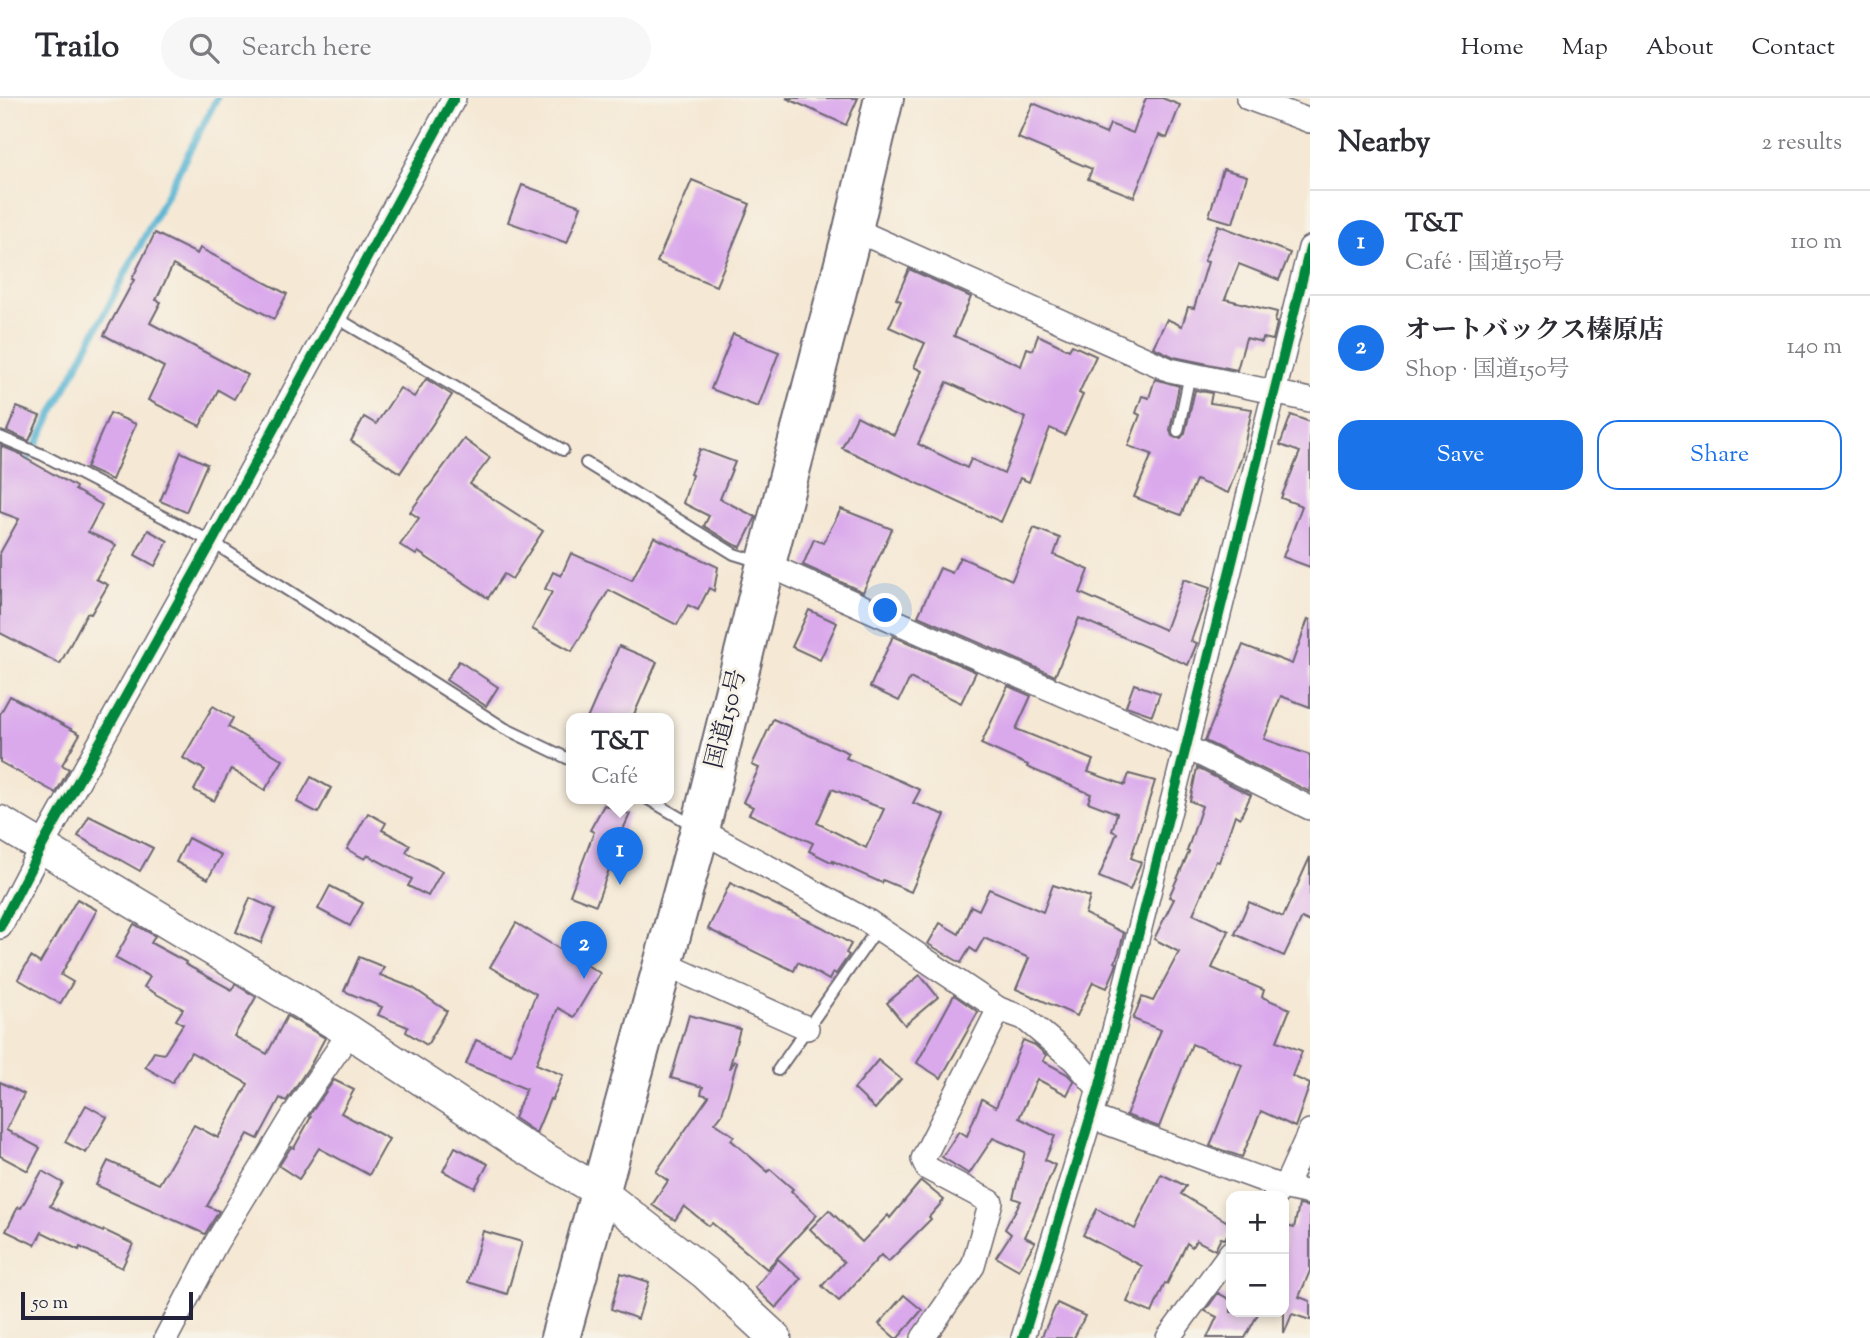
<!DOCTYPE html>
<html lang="en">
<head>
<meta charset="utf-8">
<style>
  :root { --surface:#fff; --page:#f7f7f7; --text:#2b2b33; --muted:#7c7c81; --line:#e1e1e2; --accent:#1a73e8 }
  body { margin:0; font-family:"Sorts Mill Goudy","Noto Serif JP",serif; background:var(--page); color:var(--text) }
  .controls { position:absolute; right:21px; bottom:21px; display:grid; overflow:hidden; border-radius:14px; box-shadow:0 4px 10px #0003 }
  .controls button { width:63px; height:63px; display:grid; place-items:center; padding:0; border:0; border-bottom:2px solid var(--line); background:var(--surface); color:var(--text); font:35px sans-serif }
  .scale { position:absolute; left:21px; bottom:18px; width:172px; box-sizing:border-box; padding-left:7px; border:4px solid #22223b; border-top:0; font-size:19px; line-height:24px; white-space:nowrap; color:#22223b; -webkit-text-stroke:5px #f7f3e8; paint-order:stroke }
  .you { position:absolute; left:886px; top:513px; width:24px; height:24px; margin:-18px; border:5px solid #fff; border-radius:50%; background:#1a73e8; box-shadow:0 0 0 10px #1a73e833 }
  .badge { display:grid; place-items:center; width:46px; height:46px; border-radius:50%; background:var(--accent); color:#fff; font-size:23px; font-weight:700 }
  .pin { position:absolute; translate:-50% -58px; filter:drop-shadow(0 2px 4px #0008) }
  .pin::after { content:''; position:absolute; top:37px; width:24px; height:21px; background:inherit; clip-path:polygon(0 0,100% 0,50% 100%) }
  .popup { position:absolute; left:566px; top:615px; width:108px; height:91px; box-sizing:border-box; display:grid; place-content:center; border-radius:14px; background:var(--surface); filter:drop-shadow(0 2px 5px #0005); font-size:23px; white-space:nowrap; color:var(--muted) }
  .popup b { font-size:26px; color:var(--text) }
  .popup::after { content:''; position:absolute; left:50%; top:100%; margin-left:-14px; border:14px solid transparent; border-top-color:var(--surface) }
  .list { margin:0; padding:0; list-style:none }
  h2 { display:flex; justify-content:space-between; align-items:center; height:91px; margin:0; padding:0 28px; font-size:30px }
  h2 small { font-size:23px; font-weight:400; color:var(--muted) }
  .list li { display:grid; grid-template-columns:46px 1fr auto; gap:21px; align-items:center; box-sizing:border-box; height:105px; padding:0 28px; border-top:2px solid var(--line) }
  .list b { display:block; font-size:26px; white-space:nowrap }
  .list p { margin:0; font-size:23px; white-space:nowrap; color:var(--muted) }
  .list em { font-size:23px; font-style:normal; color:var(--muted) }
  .actions { display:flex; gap:14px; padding:21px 28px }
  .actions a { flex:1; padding:16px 0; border:2px solid var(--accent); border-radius:21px; text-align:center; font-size:24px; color:var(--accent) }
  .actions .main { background:var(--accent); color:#fff }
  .icon { flex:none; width:38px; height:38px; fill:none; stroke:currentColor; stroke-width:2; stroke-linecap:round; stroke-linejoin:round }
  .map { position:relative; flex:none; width:1310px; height:1240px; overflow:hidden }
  header { display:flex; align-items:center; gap:42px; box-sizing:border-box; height:98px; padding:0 35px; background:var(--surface); border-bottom:2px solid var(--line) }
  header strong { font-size:33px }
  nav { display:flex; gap:38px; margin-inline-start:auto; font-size:24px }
  .search { width:490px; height:63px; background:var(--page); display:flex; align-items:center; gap:18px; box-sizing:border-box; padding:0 24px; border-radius:38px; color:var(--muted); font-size:26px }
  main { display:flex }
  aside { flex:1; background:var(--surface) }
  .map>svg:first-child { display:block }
</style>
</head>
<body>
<header>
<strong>Trailo</strong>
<div class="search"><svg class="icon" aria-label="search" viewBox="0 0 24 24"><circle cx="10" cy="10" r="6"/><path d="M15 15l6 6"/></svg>Search here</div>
<nav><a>Home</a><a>Map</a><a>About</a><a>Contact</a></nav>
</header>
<main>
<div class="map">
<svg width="1310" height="1240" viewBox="0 0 1310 1240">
  <rect width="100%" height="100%" fill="#f7f3e8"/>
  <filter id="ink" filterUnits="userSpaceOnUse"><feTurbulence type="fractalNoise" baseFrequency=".0143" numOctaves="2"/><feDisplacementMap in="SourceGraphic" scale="14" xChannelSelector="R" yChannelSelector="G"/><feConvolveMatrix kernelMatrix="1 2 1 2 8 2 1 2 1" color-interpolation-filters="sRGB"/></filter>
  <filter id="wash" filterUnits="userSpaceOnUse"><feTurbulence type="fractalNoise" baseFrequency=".00686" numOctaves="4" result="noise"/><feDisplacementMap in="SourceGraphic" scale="28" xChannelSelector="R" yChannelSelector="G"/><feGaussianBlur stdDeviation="1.57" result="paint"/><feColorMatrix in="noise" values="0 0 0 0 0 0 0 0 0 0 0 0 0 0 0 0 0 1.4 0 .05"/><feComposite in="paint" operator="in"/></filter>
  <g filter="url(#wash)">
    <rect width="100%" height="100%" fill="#f5e8d4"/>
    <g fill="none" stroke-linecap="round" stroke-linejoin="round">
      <path stroke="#55b4d3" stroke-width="7" d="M 25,368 L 217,0"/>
    </g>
    <g id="blocks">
      <g fill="#daa9ec" fill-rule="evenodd">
        <path d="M 786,0 L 858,0 L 846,27 Z"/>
        <path d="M 1146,0 L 1162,0 L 1180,7 L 1167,40 L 1159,37 L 1134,99 L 1088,81 L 1092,71 L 1018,40 L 1033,5 L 1106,36 L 1110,26 L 1133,35 Z"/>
        <path d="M 1223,71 L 1247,78 L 1233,125 L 1209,118 Z"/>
        <path d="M 692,82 L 750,106 L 716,188 L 657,164 Z"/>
        <path d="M 522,87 L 581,108 L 567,145 L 508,124 Z"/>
        <path d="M 1218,127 L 1290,155 L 1279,182 L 1239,166 L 1225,201 L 1277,214 L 1275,224 L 1277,225 L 1273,242 L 1263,240 L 1262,244 L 1246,240 L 1237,272 L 1174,259 L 1153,249 L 1167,221 L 1182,228 L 1188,209 L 1194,210 L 1208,164 L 1204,163 Z"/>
        <path d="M 155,135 L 197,156 L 200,150 L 287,196 L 274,221 L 173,167 L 156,202 L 161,204 L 150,225 L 248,277 L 234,301 L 218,292 L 200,328 L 148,302 L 164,269 L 104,237 L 134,182 L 132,181 Z"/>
        <path d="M 909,171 L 971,199 L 954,238 L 1021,268 L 1027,250 L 1033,252 L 1038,237 L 1069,252 L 1072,247 L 1096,258 L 1079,295 L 1083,297 L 1065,337 L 1050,330 L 1029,384 L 1020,380 L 1001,424 L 842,350 L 857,318 L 894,337 L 922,273 L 914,269 L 925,245 L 889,229 L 901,203 L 896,201 ZM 947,284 L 1026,320 L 1004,376 L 971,361 L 967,370 L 918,346 Z"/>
        <path d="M 733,236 L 779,254 L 758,309 L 711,291 Z"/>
        <path d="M 426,281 L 452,297 L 400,375 L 351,343 L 364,319 L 376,326 L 400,290 L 414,299 Z"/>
        <path d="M 1155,281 L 1179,288 L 1170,332 L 1172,338 L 1176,340 L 1181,340 L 1185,335 L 1195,292 L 1212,295 L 1210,305 L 1252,311 L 1242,358 L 1228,395 L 1196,382 L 1181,417 L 1134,399 L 1152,356 L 1128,348 L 1140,317 L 1136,315 L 1142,298 L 1149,300 Z"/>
        <path d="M 17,309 L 40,318 L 29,343 L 7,333 Z"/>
        <path d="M 110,315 L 136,326 L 112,382 L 86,370 Z"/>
        <path d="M 1291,317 L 1310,324 L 1310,469 L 1283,459 L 1302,408 L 1281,400 L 1300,354 L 1280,347 Z"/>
        <path d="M 464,341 L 490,360 L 470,386 L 543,433 L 512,481 L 504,476 L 488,500 L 418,454 L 416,457 L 400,447 L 419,420 L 410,414 Z"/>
        <path d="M 1,348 L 23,357 L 23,359 L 76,389 L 75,392 L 102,407 L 88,434 L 116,447 L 96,481 L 108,487 L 91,516 L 87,515 L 60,566 L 0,535 L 0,455 L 19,421 L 0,414 Z"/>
        <path d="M 700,351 L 735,364 L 720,401 L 756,419 L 741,449 L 733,446 L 704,428 L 709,418 L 683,405 L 692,377 L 690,376 Z"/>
        <path d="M 181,354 L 207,366 L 186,414 L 160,403 Z"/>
        <path d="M 841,411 L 892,431 L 863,494 L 803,467 L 814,441 L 823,445 Z"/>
        <path d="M 1034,430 L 1060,440 L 1054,457 L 1089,472 L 1080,495 L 1165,532 L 1184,481 L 1210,490 L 1191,543 L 1197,545 L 1188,567 L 1079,520 L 1055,578 L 918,518 L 940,470 L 952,475 L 960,459 L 1012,482 Z"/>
        <path d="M 148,432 L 168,443 L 155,468 L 135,457 Z"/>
        <path d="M 654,439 L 718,469 L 714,493 L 709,490 L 698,512 L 688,507 L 677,527 L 609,492 L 572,553 L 532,531 L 552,494 L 545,491 L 553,474 L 561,478 L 571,455 L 632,482 Z"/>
        <path d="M 809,512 L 837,525 L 820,562 L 792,549 Z"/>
        <path d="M 1308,521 L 1310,522 L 1310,609 L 1281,598 L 1264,641 L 1310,657 L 1310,694 L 1205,643 L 1243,547 L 1292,566 Z"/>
        <path d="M 893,538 L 976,574 L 961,605 L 910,580 L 899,603 L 870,589 Z"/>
        <path d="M 619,548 L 657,564 L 632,621 L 587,621 Z"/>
        <path d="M 459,563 L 498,589 L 486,608 L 446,582 Z"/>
        <path d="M 1134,586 L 1160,595 L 1152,617 L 1126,608 Z"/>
        <path d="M 1008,588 L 1031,598 L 1016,631 L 1093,662 L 1088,674 L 1125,687 L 1129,676 L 1155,683 L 1131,760 L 1141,764 L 1130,792 L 1099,779 L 1117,735 L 1112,733 L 1117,715 L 1088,704 L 1091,696 L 1027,669 L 1028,667 L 981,646 Z"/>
        <path d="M 10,598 L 80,636 L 62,667 L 69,671 L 56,695 L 0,664 L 0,616 Z"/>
        <path d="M 213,608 L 233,620 L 228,629 L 283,662 L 265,692 L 231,671 L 214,703 L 194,692 L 205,672 L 183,660 Z"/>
        <path d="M 773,621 L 849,655 L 846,660 L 903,684 L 920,692 L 913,705 L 945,717 L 911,794 L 883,782 L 882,785 L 833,763 L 833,765 L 809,753 L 813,745 L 749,716 L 753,709 L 743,704 L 759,670 L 752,667 ZM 832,691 L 884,711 L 866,750 L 817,725 Z"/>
        <path d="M 1197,670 L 1251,697 L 1240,720 L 1235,717 L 1219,764 L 1216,763 L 1193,816 L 1229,833 L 1212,870 L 1264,892 L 1262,899 L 1290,911 L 1277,943 L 1302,953 L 1292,978 L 1310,986 L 1295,1029 L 1261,1013 L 1242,1059 L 1210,1048 L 1242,967 L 1192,946 L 1159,1029 L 1126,1017 L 1161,932 L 1133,921 L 1142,899 L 1153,903 L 1179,854 L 1154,841 L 1174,801 L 1169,799 L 1189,754 L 1187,753 L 1202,708 L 1190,703 Z"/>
        <path d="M 311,679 L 331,690 L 318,715 L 297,704 Z"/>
        <path d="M 604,707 L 630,716 L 608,765 L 611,766 L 596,807 L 570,797 L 594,734 L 590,732 Z"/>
        <path d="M 368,715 L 386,725 L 382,732 L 410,747 L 406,754 L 442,773 L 428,798 L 408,788 L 412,781 L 368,757 L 365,761 L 347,751 Z"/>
        <path d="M 89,718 L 153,750 L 140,773 L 78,738 Z"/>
        <path d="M 188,740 L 221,757 L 208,781 L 176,764 Z"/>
        <path d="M 1310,759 L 1310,824 L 1302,820 L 1284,858 L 1235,836 L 1249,804 L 1283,819 Z"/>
        <path d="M 730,785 L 822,829 L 851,846 L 846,855 L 849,857 L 836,876 L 833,874 L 829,882 L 798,864 L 794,873 L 708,831 Z"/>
        <path d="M 1053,787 L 1090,799 L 1085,816 L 1124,835 L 1119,854 L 1115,864 L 1117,865 L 1115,871 L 1107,890 L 1093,884 L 1077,918 L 1016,891 L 1029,860 L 984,840 L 976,854 L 970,850 L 961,865 L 928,846 L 940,825 L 959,836 L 971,808 L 979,812 L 989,791 L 1043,814 Z"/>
        <path d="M 330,788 L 363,805 L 350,828 L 318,811 Z"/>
        <path d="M 250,800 L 275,811 L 261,845 L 236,834 Z"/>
        <path d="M 77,801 L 97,812 L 61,877 L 73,884 L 60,906 L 18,881 L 31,859 L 40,865 Z"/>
        <path d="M 516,825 L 600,875 L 574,919 L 558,910 L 536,966 L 563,977 L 552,1002 L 550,1001 L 536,1035 L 514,1020 L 526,991 L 466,966 L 476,942 L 511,956 L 536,896 L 490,869 Z"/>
        <path d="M 134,826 L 155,838 L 151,845 L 186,864 L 185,866 L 232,892 L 235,886 L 256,899 L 234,938 L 267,956 L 287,918 L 325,940 L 311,966 L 286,1003 L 280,1000 L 258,1041 L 248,1036 L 207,1108 L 219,1113 L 205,1136 L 96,1087 L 108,1063 L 159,1086 L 194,1027 L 218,1040 L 248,986 L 191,954 L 172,985 L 145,969 L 154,954 L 164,956 L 183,926 L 176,922 L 183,911 L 144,889 L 150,879 L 115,860 Z"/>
        <path d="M 359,859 L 384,869 L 380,877 L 413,890 L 447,913 L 427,947 L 406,934 L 408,929 L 378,917 L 382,909 L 344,893 Z"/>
        <path d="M 920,877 L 938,899 L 905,927 L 887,905 Z"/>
        <path d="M 954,897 L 978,914 L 941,980 L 917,965 Z"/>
        <path d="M 689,917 L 740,931 L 729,971 L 734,963 L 737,964 L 722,1016 L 715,1025 L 734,1038 L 731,1042 L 768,1074 L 770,1071 L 793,1091 L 791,1093 L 817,1117 L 767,1171 L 712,1125 L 709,1128 L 684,1108 L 675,1122 L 652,1107 L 668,1083 L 656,1074 L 709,998 L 701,996 L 703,989 L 671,980 Z"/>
        <path d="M 1023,942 L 1035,947 L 1046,957 L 1043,963 L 1067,976 L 1074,983 L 1067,997 L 1037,981 L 1019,1020 L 1055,1038 L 1045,1062 L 1055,1067 L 1025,1139 L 1035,1144 L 1019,1172 L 996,1159 L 1011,1136 L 1005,1131 L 1021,1103 L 1013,1100 L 1025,1054 L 993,1040 L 969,1076 L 942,1059 L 959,1033 L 967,1038 L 982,1001 L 996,1009 Z"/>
        <path d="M 878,962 L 901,981 L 875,1011 L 854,991 Z"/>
        <path d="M 334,982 L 354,992 L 341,1015 L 389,1041 L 369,1077 L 319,1050 L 299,1081 L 279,1068 L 291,1049 L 294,1050 L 311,1019 L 309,1018 Z"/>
        <path d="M 0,984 L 24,996 L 6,1032 L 40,1050 L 28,1073 L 0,1058 Z"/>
        <path d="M 86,1007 L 107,1019 L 86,1055 L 65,1044 Z"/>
        <path d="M 455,1049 L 488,1066 L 475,1090 L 443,1073 Z"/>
        <path d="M 42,1073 L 63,1085 L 50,1108 L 103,1134 L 104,1132 L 133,1146 L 122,1170 L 80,1149 L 79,1152 L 42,1134 L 35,1147 L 6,1133 L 18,1109 L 21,1110 Z"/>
        <path d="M 1161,1076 L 1186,1088 L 1181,1096 L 1231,1126 L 1231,1130 L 1225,1141 L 1221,1140 L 1215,1152 L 1196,1142 L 1192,1149 L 1187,1145 L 1167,1186 L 1165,1185 L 1152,1215 L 1127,1204 L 1142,1168 L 1083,1137 L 1097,1111 L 1135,1131 Z"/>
        <path d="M 921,1083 L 944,1102 L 929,1119 L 931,1121 L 888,1164 L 881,1157 L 839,1203 L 822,1188 L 844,1164 L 810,1131 L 829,1112 L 862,1144 L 888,1117 L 890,1120 Z"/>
        <path d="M 1299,1107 L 1310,1109 L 1310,1173 L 1299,1199 L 1310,1203 L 1310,1222 L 1292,1216 L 1284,1236 L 1284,1127 L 1294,1130 Z"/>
        <path d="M 483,1133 L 522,1144 L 507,1196 L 468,1184 Z"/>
        <path d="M 778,1161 L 801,1181 L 776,1210 L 755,1190 Z"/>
        <path d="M 621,1175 L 649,1184 L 638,1221 L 611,1211 Z"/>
        <path d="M 1218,1195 L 1231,1202 L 1231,1214 L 1259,1214 L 1245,1240 L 1207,1240 L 1217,1219 L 1205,1213 Z"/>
        <path d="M 904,1197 L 922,1212 L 898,1240 L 895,1240 L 879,1226 Z"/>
        <path d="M 1057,1205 L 1085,1218 L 1074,1240 L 1041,1240 Z"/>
      </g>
    </g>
  </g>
  <g filter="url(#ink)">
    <use href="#blocks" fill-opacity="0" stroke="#6c6771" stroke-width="2"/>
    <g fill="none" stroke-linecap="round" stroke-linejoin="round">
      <g stroke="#6c6771" stroke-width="14">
        <g id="lane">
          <path d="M 335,219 L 563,352"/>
          <path d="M 1178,333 L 1190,276"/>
          <path d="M 0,339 L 43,357 L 212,444 L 504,630 L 571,662"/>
          <path d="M 586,365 L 734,456 L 760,464"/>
          <path d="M 648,701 L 694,728"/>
          <path d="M 778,972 L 878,830"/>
        </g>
      </g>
      <g stroke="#6c6771" stroke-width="26">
        <g id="street">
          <path d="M 1248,0 L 1310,23"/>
          <path d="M 853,131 L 1170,272 L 1310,302"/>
          <path d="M 766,466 L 987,564 L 1186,649 L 1310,710"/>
          <path d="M 700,732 L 869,824 L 999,911"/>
          <path d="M 0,829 L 42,748 L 212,444 L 454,0"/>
          <path d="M 663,865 L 807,930"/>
          <path d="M 1091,1019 L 1282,1089 L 1310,1095"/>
          <path d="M 1275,1098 L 1289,1080 L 1310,1033"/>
          <path d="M 166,1240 L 216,1145 L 298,1010 L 350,934"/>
          <path d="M 923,1240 L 973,1168 L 991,1104 L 927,1070 L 923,1061 L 999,911 L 1024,920 L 1074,962 L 1099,991"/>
          <path d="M 1023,1240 L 1099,991 L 1186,649 L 1310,150"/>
          <path d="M 1168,1240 L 1231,1154"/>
        </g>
      </g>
      <g stroke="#6c6771" stroke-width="35">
        <path id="secondary" d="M 0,724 L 350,934 L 518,1045 L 600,1094 L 705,1175 L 775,1240"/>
      </g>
      <g stroke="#6c6771" stroke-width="42">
        <path id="highway" d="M 560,1240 L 700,732 L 766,466 L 853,131 L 884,0"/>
      </g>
      <use href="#lane" stroke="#fff" stroke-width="10"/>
      <use href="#street" stroke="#fff" stroke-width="23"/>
      <use href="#secondary" stroke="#fff" stroke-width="32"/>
      <use href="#highway" stroke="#fff" stroke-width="38"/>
      <g stroke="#f7f3e8" stroke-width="15">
        <g id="cycleway">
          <path d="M 0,829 L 42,748 L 212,444 L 454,0"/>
          <path d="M 1023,1240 L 1099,991 L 1186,649 L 1310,150"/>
        </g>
      </g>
      <use href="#cycleway" stroke="#00873e" stroke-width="10"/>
    </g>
  </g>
  <g text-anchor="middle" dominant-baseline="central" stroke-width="6" stroke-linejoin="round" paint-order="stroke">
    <g font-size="24" fill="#22223b" stroke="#f7f3e8">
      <text transform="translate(727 621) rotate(-76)">国道150号</text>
    </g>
  </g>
</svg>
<div class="controls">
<button>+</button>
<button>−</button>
</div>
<div class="scale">50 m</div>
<div class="you"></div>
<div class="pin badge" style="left:620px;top:787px">1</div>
<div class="popup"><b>T&amp;T</b>Café</div>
<div class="pin badge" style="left:584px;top:881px">2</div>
</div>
<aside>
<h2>Nearby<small>2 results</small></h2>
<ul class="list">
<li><span class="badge">1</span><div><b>T&amp;T</b><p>Café · 国道150号</p></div><em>110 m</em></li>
<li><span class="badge">2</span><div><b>オートバックス榛原店</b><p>Shop · 国道150号</p></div><em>140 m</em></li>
</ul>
<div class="actions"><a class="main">Save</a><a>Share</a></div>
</aside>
</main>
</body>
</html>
